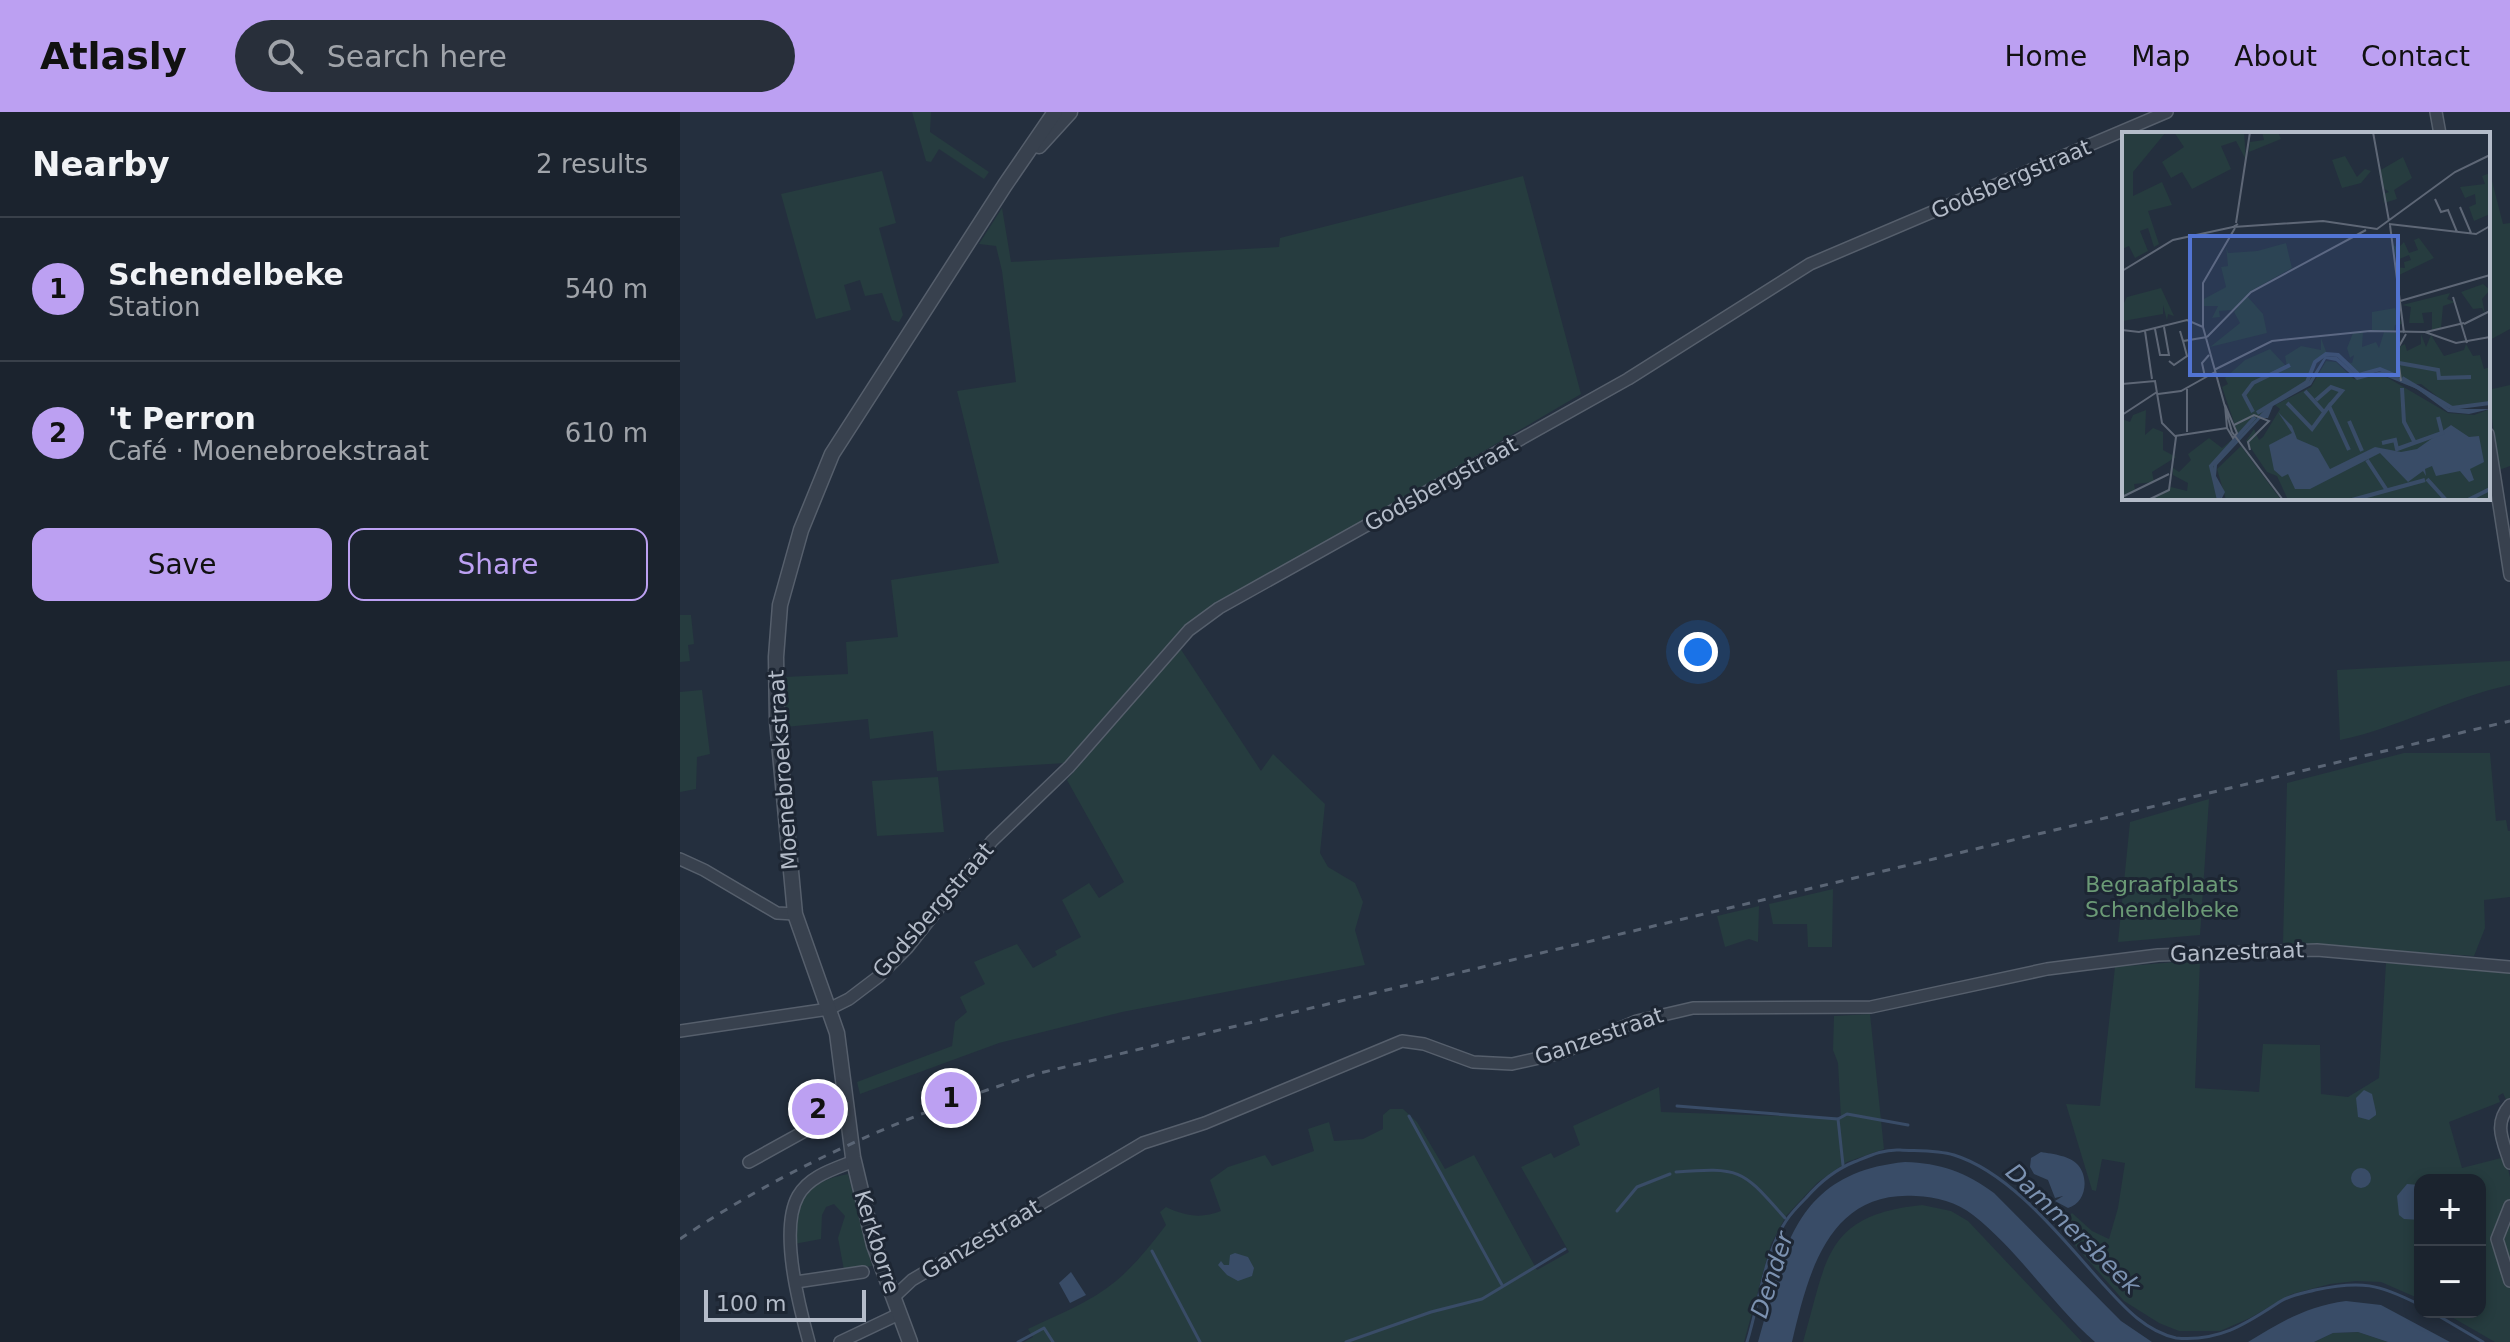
<!DOCTYPE html>
<html lang="en">
<head>
<meta charset="utf-8">
<style>
  :root { --surface:#1b232e; --page:#282f3a; --text:#f1f3f6; --muted:#a0a4aa; --line:#39404a; --accent:#bca0f2 }
  body { margin:0; font-family:"DejaVu Sans",sans-serif; background:var(--page); color:var(--text) }
  .controls { position:absolute; right:24px; bottom:24px; display:grid; overflow:hidden; border-radius:16px; box-shadow:0 4px 12px #0003 }
  .controls button { width:72px; height:72px; display:grid; place-items:center; padding:0; border:0; border-bottom:2px solid var(--line); background:var(--surface); color:var(--text); font:40px sans-serif }
  .scale { position:absolute; left:24px; bottom:20px; width:162px; box-sizing:border-box; padding-left:8px; border:4px solid #b4bcc9; border-top:0; font-size:22px; line-height:28px; white-space:nowrap; color:#b4bcc9; -webkit-text-stroke:6px #1d2633; paint-order:stroke }
  .you { position:absolute; left:1018px; top:540px; width:28px; height:28px; margin:-20px; border:6px solid #fff; border-radius:50%; background:#1a73e8; box-shadow:0 0 0 12px #1a73e833 }
  .badge { display:grid; place-items:center; width:52px; height:52px; border-radius:50%; background:var(--accent); color:#111; font-size:26px; font-weight:700 }
  .pin { position:absolute; translate:-50% -50%; border:4px solid #fff; box-shadow:0 2px 8px #0006 }
  .list { margin:0; padding:0; list-style:none }
  h2 { display:flex; justify-content:space-between; align-items:center; height:104px; margin:0; padding:0 32px; font-size:34px }
  h2 small { font-size:26px; font-weight:400; color:var(--muted) }
  .list li { display:grid; grid-template-columns:52px 1fr auto; gap:24px; align-items:center; box-sizing:border-box; height:144px; padding:0 32px; border-top:2px solid var(--line) }
  .list b { display:block; font-size:30px; white-space:nowrap }
  .list p { margin:0; font-size:26px; white-space:nowrap; color:var(--muted) }
  .list em { font-size:26px; font-style:normal; color:var(--muted) }
  .actions { display:flex; gap:16px; padding:24px 32px }
  .actions a { flex:1; padding:18px 0; border:2px solid var(--accent); border-radius:16px; text-align:center; font-size:28px; color:var(--accent) }
  .actions .main { background:var(--accent); color:#111 }
  .icon { flex:none; width:44px; height:44px; fill:none; stroke:currentColor; stroke-width:2; stroke-linecap:round; stroke-linejoin:round }
  .map { position:relative; flex:none; width:1830px; height:1230px; overflow:hidden }
  header { display:flex; align-items:center; gap:48px; box-sizing:border-box; height:112px; padding:0 40px; background:var(--accent); color:#111 }
  header strong { font-size:38px }
  nav { display:flex; gap:44px; margin-inline-start:auto; font-size:28px }
  .search { width:560px; height:72px; background:var(--page); display:flex; align-items:center; gap:20px; box-sizing:border-box; padding:0 28px; border-radius:44px; color:var(--muted); font-size:30px }
  main { display:flex }
  aside { flex:1; background:var(--surface) }
  .map>svg:first-child { display:block }
</style>
</head>
<body>
<header>
<strong>Atlasly</strong>
<div class="search"><svg class="icon" aria-label="search" viewBox="0 0 24 24"><circle cx="10" cy="10" r="6"/><path d="M15 15l6 6"/></svg>Search here</div>
<nav><a>Home</a><a>Map</a><a>About</a><a>Contact</a></nav>
</header>
<main>
<aside>
<h2>Nearby<small>2 results</small></h2>
<ul class="list">
<li><span class="badge">1</span><div><b>Schendelbeke</b><p>Station</p></div><em>540 m</em></li>
<li><span class="badge">2</span><div><b>'t Perron</b><p>Café · Moenebroekstraat</p></div><em>610 m</em></li>
</ul>
<div class="actions"><a class="main">Save</a><a>Share</a></div>
</aside>
<div class="map">
<svg width="1830" height="1230" viewBox="0 0 1830 1230">
  <rect width="100%" height="100%" fill="#242f3e"/>
  <g fill="#263c3f">
    <path d="M 232,0 L 251,0 L 250,20 L 309,60 L 304,67 L 259,37 L 251,50 L 246,49 Z"/>
    <path d="M 202,59 L 216,111 L 199,116 L 223,203 L 219,210 L 212,208 L 202,181 L 185,184 L 180,168 L 164,173 L 171,198 L 136,207 L 101,82 Z"/>
    <path d="M 843,64 L 901,282 L 705,397 L 538,489 L 501,519 L 386,651 L 257,659 L 253,619 L 190,627 L 188,607 L 105,615 L 105,565 L 168,562 L 166,530 L 218,525 L 211,468 L 319,451 L 277,279 L 336,270 L 322,159 L 316,134 L 299,132 L 322,96 L 331,150 L 599,135 L 600,126 Z"/>
    <path d="M 1812,69 L 1823,112 L 1830,111 L 1830,217 L 1808,229 L 1808,70 Z"/>
    <path d="M 1830,273 L 1830,354 L 1819,358 L 1808,278 Z"/>
    <path d="M 0,503 L 11,503 L 14,532 L 8,533 L 10,549 L 0,550 Z"/>
    <path d="M 500,536 L 581,659 L 593,642 L 645,692 L 640,741 L 648,755 L 675,771 L 683,790 L 675,818 L 685,853 L 442,900 L 319,931 L 180,982 L 177,970 L 272,934 L 275,910 L 287,900 L 280,885 L 305,872 L 294,850 L 337,832 L 353,856 L 377,843 L 375,839 L 401,825 L 382,788 L 409,771 L 419,786 L 444,770 L 387,668 Z"/>
    <path d="M 1830,549 L 1830,573 C 1772,585 1719,616 1660,628 L 1657,558 Z"/>
    <path d="M 22,578 L 30,642 L 17,645 L 16,677 L 0,680 L 0,580 Z"/>
    <path d="M 1724,641 L 1810,641 L 1816,709 L 1826,708 L 1828,719 L 1830,719 L 1830,785 L 1804,788 L 1805,816 L 1794,844 L 1603,831 L 1607,671 Z"/>
    <path d="M 258,665 L 264,720 L 197,724 L 192,669 Z"/>
    <path d="M 1529,687 L 1520,823 L 1438,830 L 1450,710 Z"/>
    <path d="M 1153,777 L 1152,835 L 1128,835 L 1127,812 L 1093,812 L 1089,792 Z"/>
    <path d="M 1079,794 L 1078,830 L 1069,827 L 1045,835 L 1037,804 Z"/>
    <path d="M 1520,848 L 1515,976 L 1579,980 L 1583,932 L 1640,933 L 1641,982 L 1668,985 L 1699,966 L 1706,851 L 1830,860 L 1830,988 L 1827,990 L 1823,981 L 1818,984 L 1820,990 L 1769,1010 L 1782,1056 L 1825,1045 L 1830,1065 L 1830,1147 L 1825,1135 L 1830,1152 L 1830,1230 L 1815,1230 L 1763,1200 L 1800,1200 L 1800,1068 L 1740,1068 L 1740,1187 L 1701,1170 L 1676,1169 L 1650,1172 L 1612,1182 L 1570,1206 L 1540,1219 L 1499,1219 L 1479,1211 L 1444,1189 L 1379,1115 L 1392,1101 L 1412,1119 L 1429,1127 L 1438,1096 L 1445,1051 L 1422,1047 L 1416,1079 L 1412,1078 L 1386,992 L 1420,994 L 1435,855 Z"/>
    <path d="M 1190,902 L 1204,1037 L 1167,1050 L 1137,1071 L 1106,1104 L 1091,1132 L 1064,1230 L 344,1230 L 353,1225 L 348,1217 C 377,1203 411,1190 436,1169 C 455,1153 471,1133 486,1113 L 480,1100 L 486,1095 C 505,1104 521,1107 541,1099 L 530,1068 L 548,1055 L 585,1043 L 592,1054 L 634,1039 L 628,1017 L 649,1010 L 654,1029 L 683,1027 L 703,1017 L 703,1003 L 710,997 L 723,997 L 737,1010 L 765,1057 L 794,1043 L 857,1158 L 889,1140 L 841,1055 L 871,1041 L 874,1046 L 900,1033 L 893,1014 L 979,975 L 981,1000 L 1161,1006 L 1158,951 L 1153,938 L 1154,904 Z"/>
    <path d="M 168,1062 L 192,1154 L 164,1158 L 158,1126 L 165,1104 L 154,1092 L 146,1095 L 142,1103 L 141,1127 L 114,1132 C 116,1090 124,1070 168,1062 Z"/>
    <path d="M 1242,1093 L 1271,1099 L 1288,1109 L 1402,1230 L 1123,1230 C 1147,1148 1144,1103 1242,1093 Z"/>
    <path d="M 1678,1220 L 1708,1230 L 1634,1230 L 1653,1221 Z"/>
  </g>
  <g fill="#394c67">
    <path d="M 1684,978 L 1692,982 L 1696,1000 L 1696,1003 L 1689,1008 L 1678,1005 L 1676,986 Z"/>
    <path d="M 1361,1040 C 1373,1042 1391,1044 1398,1053 C 1410,1067 1405,1092 1388,1096 L 1375,1089 L 1383,1084 L 1375,1086 L 1368,1068 L 1354,1062 L 1350,1055 L 1351,1046 Z"/>
    <path d="M 1225,1050 C 1260,1051 1286,1060 1314,1081 L 1441,1209 L 1472,1230 L 1415,1230 C 1371,1191 1339,1139 1293,1103 C 1277,1090 1256,1085 1236,1084 C 1148,1078 1128,1162 1112,1230 L 1078,1230 C 1104,1139 1113,1061 1225,1050 Z"/>
    <circle cx="1681" cy="1066" r="10"/>
    <path d="M 1727,1072 L 1740,1073 L 1740,1108 L 1724,1107 L 1719,1103 L 1717,1084 Z"/>
    <path d="M 555,1141 L 568,1145 L 574,1156 L 572,1164 L 558,1169 L 547,1163 L 538,1153 L 541,1149 L 544,1153 L 549,1153 L 550,1143 Z"/>
    <path d="M 391,1160 L 406,1183 L 390,1191 L 379,1171 Z"/>
    <path d="M 1666,1189 L 1701,1193 L 1770,1230 L 1708,1230 L 1678,1220 L 1653,1221 L 1634,1230 L 1568,1230 C 1601,1210 1627,1194 1666,1189 Z"/>
  </g>
  <g fill="none" stroke-linecap="round" stroke-linejoin="round">
    <g stroke="#394c67" stroke-width="3">
      <path d="M 997,994 L 1158,1007 L 1163,1053"/>
      <path d="M 729,1004 L 822,1173"/>
      <path d="M 1158,1007 L 1167,1002 L 1228,1013"/>
      <path d="M 996,1060 C 1063,1055 1062,1058 1105,1106"/>
      <path d="M 937,1099 L 957,1075 L 990,1062"/>
      <path d="M 472,1139 L 520,1230"/>
      <path d="M 1752,1200 L 1803,1230"/>
      <path d="M 338,1230 L 364,1216 L 373,1230"/>
      <path d="M 666,1230 L 751,1200 L 802,1187 L 885,1137"/>
      <path d="M 1067,1230 C 1079,1192 1084,1142 1106,1109 C 1111,1101 1119,1093 1126,1086 C 1140,1070 1154,1058 1174,1050 C 1189,1044 1203,1037 1220,1038 C 1238,1039 1258,1038 1274,1043 C 1332,1061 1384,1129 1424,1173 C 1444,1195 1465,1219 1496,1226 C 1541,1230 1567,1211 1601,1189 C 1611,1183 1624,1181 1635,1178 C 1681,1168 1699,1172 1740,1193"/>
    </g>
    <g stroke="#565f6c" stroke-width="14">
      <g id="minor">
        <path d="M 1756,0 L 1760,22"/>
        <path d="M 1808,322 L 1830,463"/>
        <path d="M 0,747 L 24,758 L 97,801 L 115,802"/>
        <path d="M 0,919 L 149,897 L 169,887 L 198,865 L 228,835 L 312,729 L 389,655 L 509,518 L 539,496 L 948,267 L 1130,152 L 1487,0"/>
        <path d="M 1830,993 C 1813,1012 1823,1029 1830,1051"/>
        <path d="M 69,1050 L 143,1009 L 169,1007"/>
        <path d="M 1830,1094 L 1817,1127 L 1830,1169"/>
        <path d="M 116,1170 L 183,1160"/>
        <path d="M 214,1185 L 232,1168 L 463,1031 L 525,1011 L 722,929 L 744,932 L 793,950 L 832,952 L 881,941 L 957,909 L 1013,896 L 1191,895 L 1367,857 L 1478,843 L 1637,838 L 1830,855"/>
        <path d="M 129,1230 C 119,1194 99,1118 118,1084 C 129,1064 154,1057 174,1049"/>
        <path d="M 160,1230 L 219,1202"/>
      </g>
    </g>
    <g stroke="#565f6c" stroke-width="17">
      <g id="tertiary">
        <path d="M 359,34 L 390,0"/>
        <path d="M 230,1230 L 194,1133 L 173,1045 L 157,921 L 115,802 L 97,609 L 96,545 L 100,493 L 121,418 L 152,342 L 325,73 L 375,0"/>
      </g>
    </g>
    <use href="#minor" stroke="#38414e" stroke-width="11"/>
    <use href="#tertiary" stroke="#38414e" stroke-width="14"/>
    <path stroke="#5a6575" stroke-width="3" stroke-dasharray="8 8" stroke-linecap="butt" d="M 0,1127 C 110,1053 232,1000 360,961 L 1830,609"/>
  </g>
  <g text-anchor="middle" dominant-baseline="central" stroke-width="6" stroke-linejoin="round" paint-order="stroke">
    <g font-size="22" fill="#b4bcc9" stroke="#1d2633">
      <text transform="translate(1331 67) rotate(-23)">Godsbergstraat</text>
      <text transform="translate(761 372) rotate(-29)">Godsbergstraat</text>
      <text transform="translate(103 658) rotate(-94)">Moenebroekstraat</text>
      <text transform="translate(253 798) rotate(-49)">Godsbergstraat</text>
      <text transform="translate(1557 840) rotate(-2)">Ganzestraat</text>
      <text transform="translate(919 924) rotate(-19)">Ganzestraat</text>
      <text transform="translate(301 1127) rotate(-31)">Ganzestraat</text>
      <text transform="translate(197 1130) rotate(73)">Kerkborre</text>
    </g>
    <g font-size="22" fill="#6b9a76" stroke="#1d2633">
      <text x="1482" y="772">Begraafplaats<tspan x="1482" dy="25">Schendelbeke</tspan></text>
    </g>
    <g font-size="24" font-style="italic" fill="#7c92b1" stroke="#1d2633">
      <text transform="translate(1393 1117) rotate(44)">Dammersbeek</text>
      <text transform="translate(1092 1163) rotate(-72)">Dender</text>
    </g>
  </g>
  <g transform="translate(1442 20)">
    <rect width="368" height="368" fill="#242f3e"/>
    <path d="M 0,0 L 44,0 L 11,40 L 11,64 L 40,50 L 50,73 L 26,79 L 37,112 L 32,115 L 26,96 L 18,99 L 26,119 L 13,126 L 7,114 L 0,117 ZM 52,0 L 122,0 L 124,28 L 114,9 L 99,14 L 109,37 L 70,57 L 60,40 L 49,46 L 40,30 L 62,15 ZM 140,0 L 156,0 L 159,7 L 127,20 L 128,10 L 142,8 ZM 223,24 L 235,45 L 243,37 L 249,39 L 239,51 L 220,56 L 210,28 ZM 281,25 L 290,46 L 272,58 L 275,67 L 262,71 L 261,62 L 267,60 L 260,55 L 257,39 ZM 368,41 L 368,82 L 352,89 L 347,75 L 354,72 L 353,62 L 343,66 L 338,55 L 363,52 L 360,44 ZM 297,106 L 312,126 L 275,144 L 273,135 L 283,136 L 282,130 L 289,128 L 287,123 L 275,128 L 270,112 L 276,116 L 282,110 L 287,121 L 296,118 L 292,108 ZM 164,111 L 170,136 L 129,159 L 111,178 L 97,179 L 98,185 L 90,186 L 96,174 L 80,174 L 80,168 L 104,155 L 99,135 L 106,134 L 104,114 L 106,121 L 135,119 ZM 361,152 L 368,158 L 360,167 L 363,182 L 360,176 L 351,177 L 339,160 ZM 39,156 L 52,184 L 46,182 L 45,188 L 41,173 L 41,182 L 1,189 L 0,196 L 0,175 L 5,165 ZM 328,161 L 325,167 L 333,170 L 321,174 L 319,196 L 310,198 L 310,180 L 300,181 L 302,191 L 287,191 L 289,175 L 280,173 ZM 125,164 L 141,182 L 145,201 L 88,215 L 118,191 L 112,180 ZM 273,176 L 280,192 L 273,193 L 272,200 L 250,198 L 250,180 ZM 241,200 L 240,215 L 254,210 L 257,216 L 262,200 L 277,201 L 277,215 L 283,212 L 285,219 L 299,212 L 299,202 L 304,215 L 309,203 L 322,224 L 342,218 L 344,212 L 351,224 L 358,223 L 362,237 L 368,235 L 368,271 L 330,276 L 299,252 L 285,252 L 261,237 L 243,242 L 232,239 L 224,230 L 230,231 L 232,223 L 228,226 L 225,216 L 231,201 ZM 199,206 L 205,222 L 193,229 L 186,249 L 150,270 L 118,308 L 100,255 L 106,252 L 103,246 L 123,228 L 148,217 L 165,235 L 163,224 L 179,214 L 199,218 ZM 204,229 L 214,230 L 232,247 L 261,243 L 326,281 L 352,283 L 368,277 L 368,368 L 166,368 L 155,344 L 145,340 L 124,309 L 132,297 L 137,308 L 141,305 L 158,277 L 153,273 L 189,255 ZM 24,278 L 23,303 L 31,296 L 41,300 L 41,318 L 54,325 L 30,340 L 32,350 L 12,352 L 13,358 L 0,368 L 0,287 L 8,290 L 11,283 ZM 87,306 L 100,316 L 112,306 L 115,310 L 95,329 L 91,346 L 99,368 L 28,368 L 49,355 L 65,359 L 66,351 L 51,343 L 51,336 L 57,340 L 69,328 L 66,322 ZM 119,314 L 159,368 L 104,368 L 95,337 Z" fill="#263c3f"/>
    <path d="M 203,224 L 215,225 L 236,244 L 261,239 L 297,254 L 328,277 L 368,277 L 347,282 L 326,280 L 295,257 L 258,242 L 235,248 L 214,229 L 204,227 L 189,253 L 151,274 L 146,286 L 139,286 L 95,333 L 94,344 L 103,360 L 99,368 L 90,342 L 92,332 L 150,270 L 186,251 ZM 156,280 L 170,294 L 175,307 L 196,316 L 208,337 L 253,315 L 279,320 L 295,317 L 329,293 L 347,305 L 357,304 L 362,330 L 348,337 L 352,348 L 347,350 L 338,339 L 314,344 L 310,334 L 303,337 L 304,344 L 301,339 L 286,350 L 258,321 L 188,357 L 173,357 L 166,342 L 160,345 L 152,338 L 147,313 L 170,301 Z" fill="#394c67"/>
    <path fill="none" stroke="#394c67" stroke-width="4" d="M 277,231 L 316,238 L 317,246 L 349,245M 280,246 L 330,276 L 368,271M 280,256 L 282,290 L 293,311M 183,259 L 201,279M 194,268 L 209,255 L 220,259 L 208,273M 165,271 L 190,297 L 207,274 L 227,318M 131,280 L 122,263 L 131,251 L 168,233M 135,281 L 185,250 L 193,230 L 204,222 L 216,223 L 237,243 L 258,237 L 277,245M 227,289 L 240,319M 260,311 L 273,308 L 275,317 L 320,301 L 316,285M 245,328 L 264,357M 305,347 L 324,368M 97,368 L 89,334 L 133,285M 230,368 L 303,348M 346,368 L 368,357"/>
    <path fill="none" stroke="#5e6776" stroke-width="2" d="M 251,0 L 267,89M 313,67 L 319,80 L 326,78 L 335,100M 338,75 L 349,101M 114,91 L 128,0M 116,92 L 111,95 L 201,89 L 255,97 L 333,40 L 368,23M 267,92 L 354,102 L 368,94M 268,93 L 282,201M 113,96 L 81,151 L 81,195 L 110,300 L 161,368M 0,139 L 51,108 L 111,95M 331,165 L 345,211M 278,169 L 368,143M 342,192 L 368,179M 33,197 L 38,223 L 47,223 L 42,195M 0,198 L 17,200 L 65,188 L 81,195M 23,199 L 30,247M 58,199 L 61,209 L 85,205M 304,200 L 342,191M 85,205 L 129,160 L 244,98M 47,229 L 52,233 L 65,224 L 61,209M 92,238 L 150,209 L 248,199 L 303,200 L 334,211 L 368,205M 83,245 L 80,231 L 87,223M 279,249 L 275,218 L 284,202M 0,252 L 33,249 L 40,291 L 54,305 L 47,358 L 26,368M 36,262 L 59,259 L 93,240M 103,273 L 115,301 L 111,306 L 105,296 ZM 0,283 L 35,260M 112,293 L 132,283 L 147,289 L 126,310 L 128,318M 65,300 L 65,257M 53,304 L 105,296M 0,365 L 47,342"/>
    <path fill="#5274d3" fill-opacity="0.15" stroke="#5274d3" stroke-width="4" d="M 68,104 L 276,104 L 276,243 L 68,243 Z"/>
    <rect width="368" height="368" fill="none" stroke="#b4bcc9" stroke-width="4"/>
  </g>
</svg>
<div class="controls">
<button>+</button>
<button>−</button>
</div>
<div class="scale">100 m</div>
<div class="you"></div>
<div class="pin badge" style="left:271px;top:986px">1</div>
<div class="pin badge" style="left:138px;top:997px">2</div>
</div>
</main>
</body>
</html>
